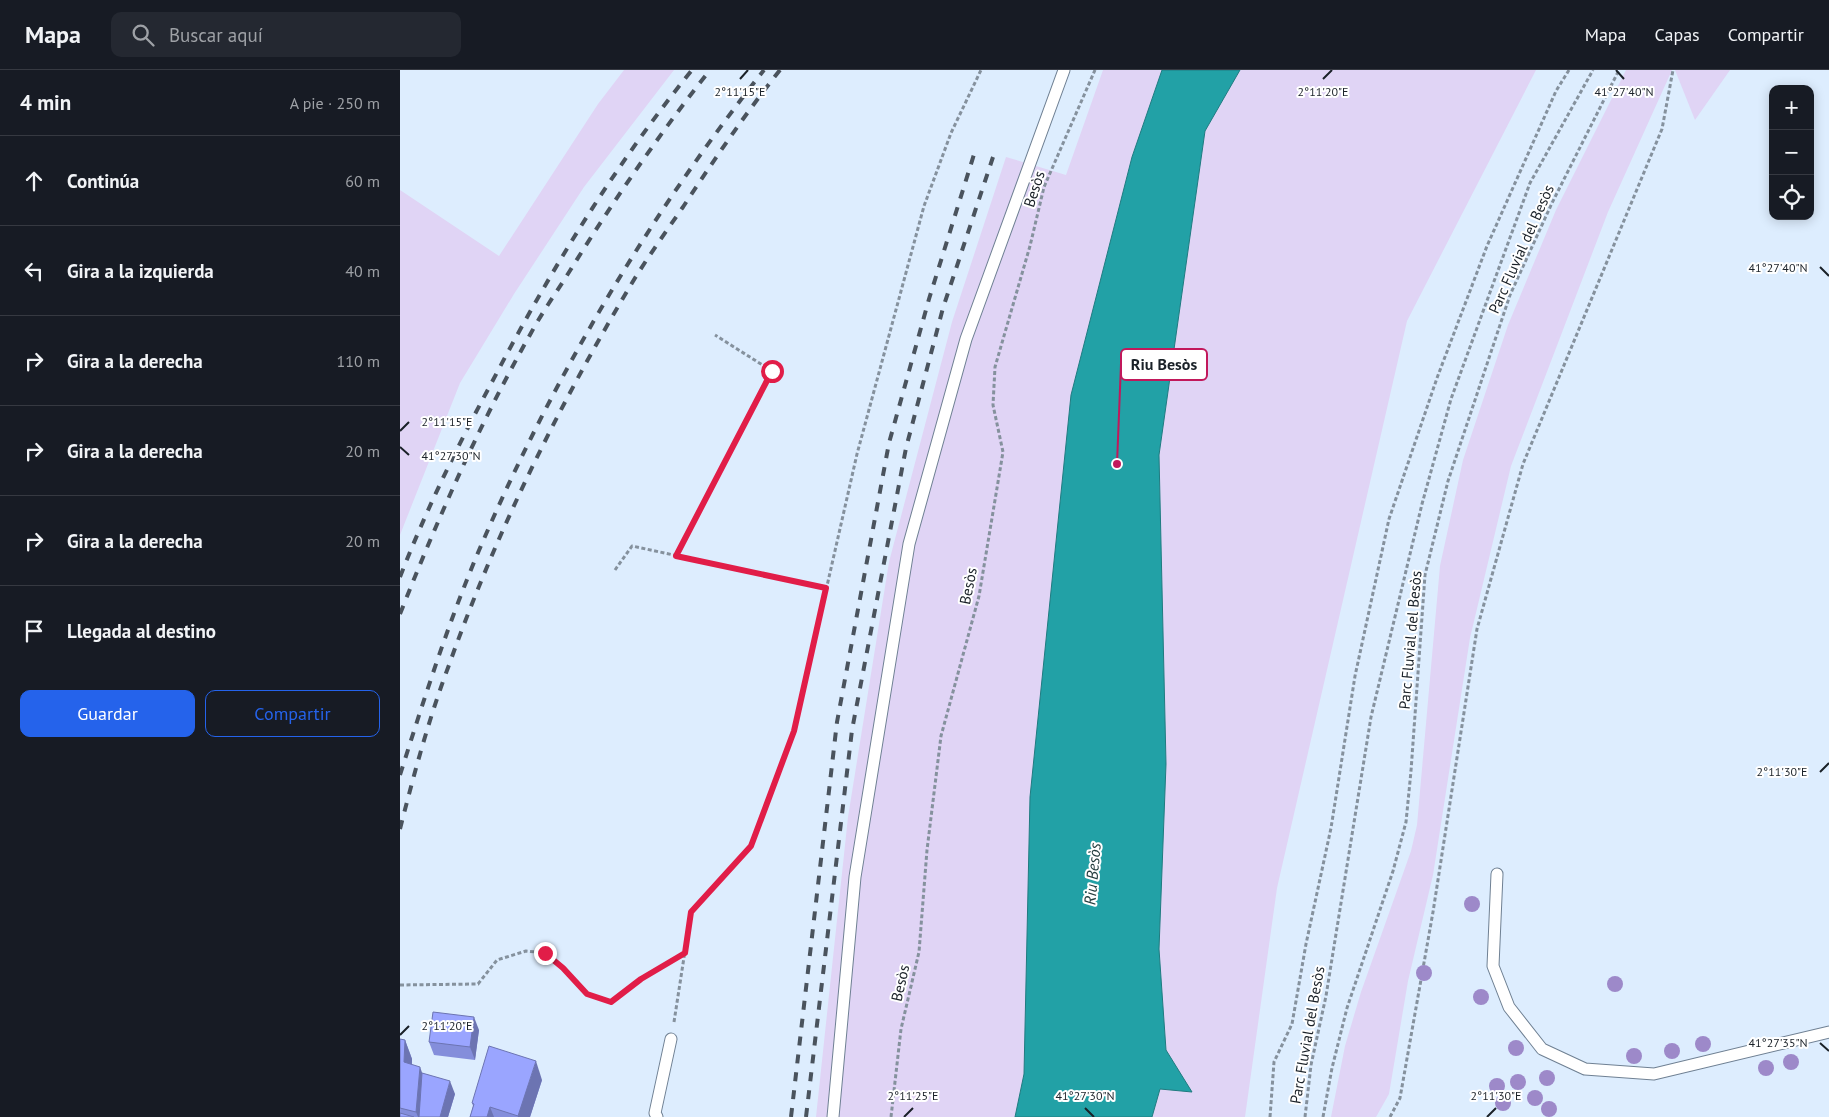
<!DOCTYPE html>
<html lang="es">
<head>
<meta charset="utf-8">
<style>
  :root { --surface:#171b24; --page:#242831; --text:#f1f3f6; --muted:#9ea1a6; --line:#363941; --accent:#2563eb }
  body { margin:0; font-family:"PT Sans",sans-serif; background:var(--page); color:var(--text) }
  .controls { position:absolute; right:15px; top:15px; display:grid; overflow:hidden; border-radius:10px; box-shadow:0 2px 12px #0003 }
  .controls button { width:45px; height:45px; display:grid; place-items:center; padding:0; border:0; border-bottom:1px solid var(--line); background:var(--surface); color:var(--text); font:25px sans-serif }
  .stop { position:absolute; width:15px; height:15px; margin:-11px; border:4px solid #e11d48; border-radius:50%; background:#fff }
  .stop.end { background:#e11d48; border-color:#fff; box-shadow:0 1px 5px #0008 }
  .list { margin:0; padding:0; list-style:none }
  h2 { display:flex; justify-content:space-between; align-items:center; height:65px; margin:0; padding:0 20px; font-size:21px }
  h2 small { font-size:16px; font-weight:400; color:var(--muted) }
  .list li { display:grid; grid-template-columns:32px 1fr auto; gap:15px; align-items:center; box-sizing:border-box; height:90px; padding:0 20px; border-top:1px solid var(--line) }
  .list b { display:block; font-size:19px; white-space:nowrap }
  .list em { font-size:16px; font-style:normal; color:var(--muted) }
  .actions { display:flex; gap:10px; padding:15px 20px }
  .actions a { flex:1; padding:11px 0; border:1px solid var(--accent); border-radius:10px; text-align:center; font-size:18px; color:var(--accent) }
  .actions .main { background:var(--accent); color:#fff }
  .icon { flex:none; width:28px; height:28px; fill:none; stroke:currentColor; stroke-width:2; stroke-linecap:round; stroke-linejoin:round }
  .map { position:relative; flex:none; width:1429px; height:1047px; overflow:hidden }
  header { display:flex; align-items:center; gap:30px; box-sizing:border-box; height:70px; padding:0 25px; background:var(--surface); border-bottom:1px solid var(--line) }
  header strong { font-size:24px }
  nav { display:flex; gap:28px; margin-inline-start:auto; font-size:18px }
  .search { width:350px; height:45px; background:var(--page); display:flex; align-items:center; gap:12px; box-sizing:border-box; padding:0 18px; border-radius:10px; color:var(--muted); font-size:19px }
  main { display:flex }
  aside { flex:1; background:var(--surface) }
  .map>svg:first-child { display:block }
</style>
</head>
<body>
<header>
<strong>Mapa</strong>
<div class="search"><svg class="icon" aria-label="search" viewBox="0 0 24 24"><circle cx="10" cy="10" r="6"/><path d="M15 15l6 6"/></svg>Buscar aquí</div>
<nav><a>Mapa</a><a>Capas</a><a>Compartir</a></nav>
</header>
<main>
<aside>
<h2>4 min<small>A pie · 250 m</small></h2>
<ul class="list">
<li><svg class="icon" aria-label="ahead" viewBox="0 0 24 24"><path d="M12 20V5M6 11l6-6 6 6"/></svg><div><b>Continúa</b></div><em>60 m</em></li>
<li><svg class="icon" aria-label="left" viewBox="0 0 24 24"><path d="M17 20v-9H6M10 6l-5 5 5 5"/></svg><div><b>Gira a la izquierda</b></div><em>40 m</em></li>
<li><svg class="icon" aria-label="right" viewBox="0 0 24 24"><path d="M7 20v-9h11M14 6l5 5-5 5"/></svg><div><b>Gira a la derecha</b></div><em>110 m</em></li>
<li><svg class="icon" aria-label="right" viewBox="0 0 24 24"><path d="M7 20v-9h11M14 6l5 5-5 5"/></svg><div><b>Gira a la derecha</b></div><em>20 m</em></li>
<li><svg class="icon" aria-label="right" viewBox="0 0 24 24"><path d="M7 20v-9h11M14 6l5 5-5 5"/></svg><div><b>Gira a la derecha</b></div><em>20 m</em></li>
<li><svg class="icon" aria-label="arrive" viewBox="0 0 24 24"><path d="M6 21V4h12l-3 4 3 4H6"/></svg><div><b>Llegada al destino</b></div></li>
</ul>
<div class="actions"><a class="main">Guardar</a><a>Compartir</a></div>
</aside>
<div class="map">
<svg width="1429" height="1047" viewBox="0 0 1429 1047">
  <rect width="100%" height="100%" fill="#ddedfe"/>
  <g fill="#e0d4f5">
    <path d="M 224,0 L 274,0 L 184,117 L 114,224 L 60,313 L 0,465 L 0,120 L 99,186 L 198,34 Z"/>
    <path d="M 703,0 L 762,0 L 732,87 L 671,325 L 630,727 L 624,1004 L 615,1047 L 416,1047 L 448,747 L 489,492 L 552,252 L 606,87 L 666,105 Z"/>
    <path d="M 840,0 L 1136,0 L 1007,251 L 877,818 L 845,1047 L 752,1047 L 760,1018 L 791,1022 L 766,980 L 759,879 L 766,694 L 759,385 L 805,61 Z"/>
    <path d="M 1226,0 L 1272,0 L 1208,142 L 1111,396 L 1070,568 L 1033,805 L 1008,911 L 989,1024 L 976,1047 L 931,1047 L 945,976 L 961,922 L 1011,781 L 1017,755 L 1040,496 L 1063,390 L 1108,255 L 1156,140 Z"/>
    <path d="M 1275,0 L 1330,0 L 1295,50 Z"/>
  </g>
  <path fill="#22a1a6" stroke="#207b80" d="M 762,0 L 840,0 L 805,61 L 759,385 L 766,694 L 759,879 L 766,980 L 792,1022 L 760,1019 L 752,1047 L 615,1047 L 624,1004 L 630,727 L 671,325 L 732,87 Z"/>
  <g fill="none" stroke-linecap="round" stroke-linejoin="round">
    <g stroke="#6f8093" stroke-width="13">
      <g id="lane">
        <path d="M 1097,804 L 1093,896 L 1109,937 L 1142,979 L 1185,999 L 1254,1004 L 1429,962"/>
        <path d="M 257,1047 L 255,1043 L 271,969"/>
        <path d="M 433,1047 L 455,807 L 509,474 L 566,269 L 664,0"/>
      </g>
    </g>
    <g stroke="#85919d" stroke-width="3" stroke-dasharray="4 2.5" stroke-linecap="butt">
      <path d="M 276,486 L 372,301 L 315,265"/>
      <path d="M 215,500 L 232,476 L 426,518"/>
      <path d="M 0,915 L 78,914 L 97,890 L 126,881 L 145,883 L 163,898 L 187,924 L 211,931 L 241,909 L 284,883"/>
      <path d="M 274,952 L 291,842 L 351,776 L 394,661 L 457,384 L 524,136 L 551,63 L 581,0"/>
      <path d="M 491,1047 L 501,959 L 519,882 L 527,780 L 541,666 L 579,526 L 603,382 L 593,335 L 595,297 L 630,176 L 644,117 L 695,0"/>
      <path d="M 870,1047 L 874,992 L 892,954 L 906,874 L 931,758 L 955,606 L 989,449 L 1037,308 L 1087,176 L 1156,21 L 1169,0"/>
      <path d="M 905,1047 L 911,995 L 926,926 L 971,647 L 1022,434 L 1051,329 L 1130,113 L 1193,0"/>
      <path d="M 923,1047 L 932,998 L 947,938 L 993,801 L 1006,752 L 1011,701 L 1025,505 L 1048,411 L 1110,225 L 1152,133 L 1219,0"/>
      <path d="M 990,1047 L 1000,1028 L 1033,842 L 1077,559 L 1123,394 L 1262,59 L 1273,0"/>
    </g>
    <use href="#lane" stroke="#fff" stroke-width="11"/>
    <g stroke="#4a535d" stroke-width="4" stroke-dasharray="9 9" stroke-linecap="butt">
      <path d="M 0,507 C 26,440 58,375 92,312 C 149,203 214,96 292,0"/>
      <path d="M 0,544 C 38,448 80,353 131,263 C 143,241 158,220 171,199 C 214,130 260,63 310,0"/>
      <path d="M 0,705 C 25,626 50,547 83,471 C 156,303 250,144 364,0"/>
      <path d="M 0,759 C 14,704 29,648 49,595 C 97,460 161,331 235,208 C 250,184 267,160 283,137 C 314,90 345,44 380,0"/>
      <path d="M 391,1047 L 437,652 L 489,373 L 529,229 L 576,78"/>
      <path d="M 406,1047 L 452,660 L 506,378 L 543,238 L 593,87"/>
    </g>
  </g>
  <g fill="#9d89c9">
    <circle cx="1072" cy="834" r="8"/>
    <circle cx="1024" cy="903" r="8"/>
    <circle cx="1215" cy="914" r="8"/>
    <circle cx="1081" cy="927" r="8"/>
    <circle cx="1303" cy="974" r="8"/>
    <circle cx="1116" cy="978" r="8"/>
    <circle cx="1272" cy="981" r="8"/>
    <circle cx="1234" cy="986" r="8"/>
    <circle cx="1391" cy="992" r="8"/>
    <circle cx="1366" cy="998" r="8"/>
    <circle cx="1147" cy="1008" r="8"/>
    <circle cx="1118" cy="1012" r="8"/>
    <circle cx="1097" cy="1016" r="8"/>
    <circle cx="1135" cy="1028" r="8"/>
    <circle cx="1103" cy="1033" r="8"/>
    <circle cx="1149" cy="1039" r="8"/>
  </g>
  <g fill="#848edb">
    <path d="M 79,960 L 75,990 L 34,985 L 29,972 Z"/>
    <path d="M 0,969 L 5,970 L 12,989 L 12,995 L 22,1003 L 55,1024 L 48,1047 L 0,1047 Z"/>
    <path d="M 142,1010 L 130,1047 L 70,1047 L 73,1036 L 72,1033 Z"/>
  </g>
  <g fill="#6c74b2">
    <path d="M 74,947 L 79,960 L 75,990 L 70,977 Z"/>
    <path d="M 5,970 L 12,989 L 11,1011 L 4,992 Z"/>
    <path d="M 136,991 L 142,1010 L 130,1047 L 118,1047 L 118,1046 Z"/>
    <path d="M 20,997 L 27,1016 L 24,1047 L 18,1047 L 16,1042 Z"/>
    <path d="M 50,1011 L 55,1024 L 48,1047 L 40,1047 Z"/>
    <path d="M 90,1037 L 94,1047 L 87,1047 Z"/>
  </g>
  <g fill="#9aa5ff" stroke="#6c74b2">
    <path d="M 33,942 L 74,947 L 70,977 L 29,972 Z"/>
    <path d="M 0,969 L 5,970 L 4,992 L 20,997 L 16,1042 L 0,1038 Z"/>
    <path d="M 89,976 L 136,991 L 118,1046 L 90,1037 L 87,1047 L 70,1047 L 74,1034 L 72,1033 Z"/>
    <path d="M 22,1003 L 50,1011 L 40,1047 L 19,1047 Z"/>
    <path d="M 0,1043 L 14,1047 L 0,1047 Z"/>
  </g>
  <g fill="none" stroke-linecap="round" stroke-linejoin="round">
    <path stroke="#e11d48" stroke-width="6" d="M 145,883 L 163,898 L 187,924 L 211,932 L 241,909 L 285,883 L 291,842 L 351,776 L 394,661 L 426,518 L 276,486 L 372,301"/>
  </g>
  <path fill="none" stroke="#1a2128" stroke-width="2" d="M 1216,0 L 1224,9M 340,9 L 348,0M 923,9 L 932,0M 1420,197 L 1429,206M 0,361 L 9,352M 0,377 L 9,385M 1420,702 L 1429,693M 0,965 L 9,956M 1420,973 L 1429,981M 685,1038 L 694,1047M 504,1047 L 513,1038M 1087,1047 L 1096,1038"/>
  <g text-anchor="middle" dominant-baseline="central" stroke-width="4" stroke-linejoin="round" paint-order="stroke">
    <g font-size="15" fill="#1a2128" stroke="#fff">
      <text transform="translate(634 119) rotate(-72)">Besòs</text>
      <text transform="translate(1121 179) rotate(-66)">Parc Fluvial del Besòs</text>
      <text transform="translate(568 516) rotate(-79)">Besòs</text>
      <text transform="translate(1010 570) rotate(-85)">Parc Fluvial del Besòs</text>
      <text transform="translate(500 913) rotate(-77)">Besòs</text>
      <text transform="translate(907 965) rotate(-80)">Parc Fluvial del Besòs</text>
    </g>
    <g font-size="16" font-style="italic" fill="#243d3e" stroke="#fff">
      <text transform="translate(692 804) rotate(-85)">Riu Besòs</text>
    </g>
  </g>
  <g font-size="12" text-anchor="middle" fill="#1a2128" stroke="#fff" stroke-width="4" stroke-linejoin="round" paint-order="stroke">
    <text x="1224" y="26">41°27'40"N</text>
    <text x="340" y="26">2°11'15"E</text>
    <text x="923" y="26">2°11'20"E</text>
    <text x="1378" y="202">41°27'40"N</text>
    <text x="47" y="356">2°11'15"E</text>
    <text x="51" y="390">41°27'30"N</text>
    <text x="1382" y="706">2°11'30"E</text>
    <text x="47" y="960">2°11'20"E</text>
    <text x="1378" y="977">41°27'35"N</text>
    <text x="513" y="1030">2°11'25"E</text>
    <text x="1096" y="1030">2°11'30"E</text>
    <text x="685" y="1030">41°27'30"N</text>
  </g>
  <path fill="none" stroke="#c2185b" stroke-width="2" d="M717 394L721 294"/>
  <circle fill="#c2185b" stroke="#fff" stroke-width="2" cx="717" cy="394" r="5"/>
  <rect fill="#fff" stroke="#c2185b" stroke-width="2" x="721" y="279" width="86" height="31" rx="5"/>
  <g font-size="16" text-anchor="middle" font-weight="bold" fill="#1a2128">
    <text x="764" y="300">Riu Besòs</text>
  </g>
</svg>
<div class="controls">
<button>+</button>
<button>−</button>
<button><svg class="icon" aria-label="locate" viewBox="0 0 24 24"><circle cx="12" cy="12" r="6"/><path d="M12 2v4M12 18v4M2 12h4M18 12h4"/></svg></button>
</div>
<div class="stop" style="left:372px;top:301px"></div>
<div class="stop end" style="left:145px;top:883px"></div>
</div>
</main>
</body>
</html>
